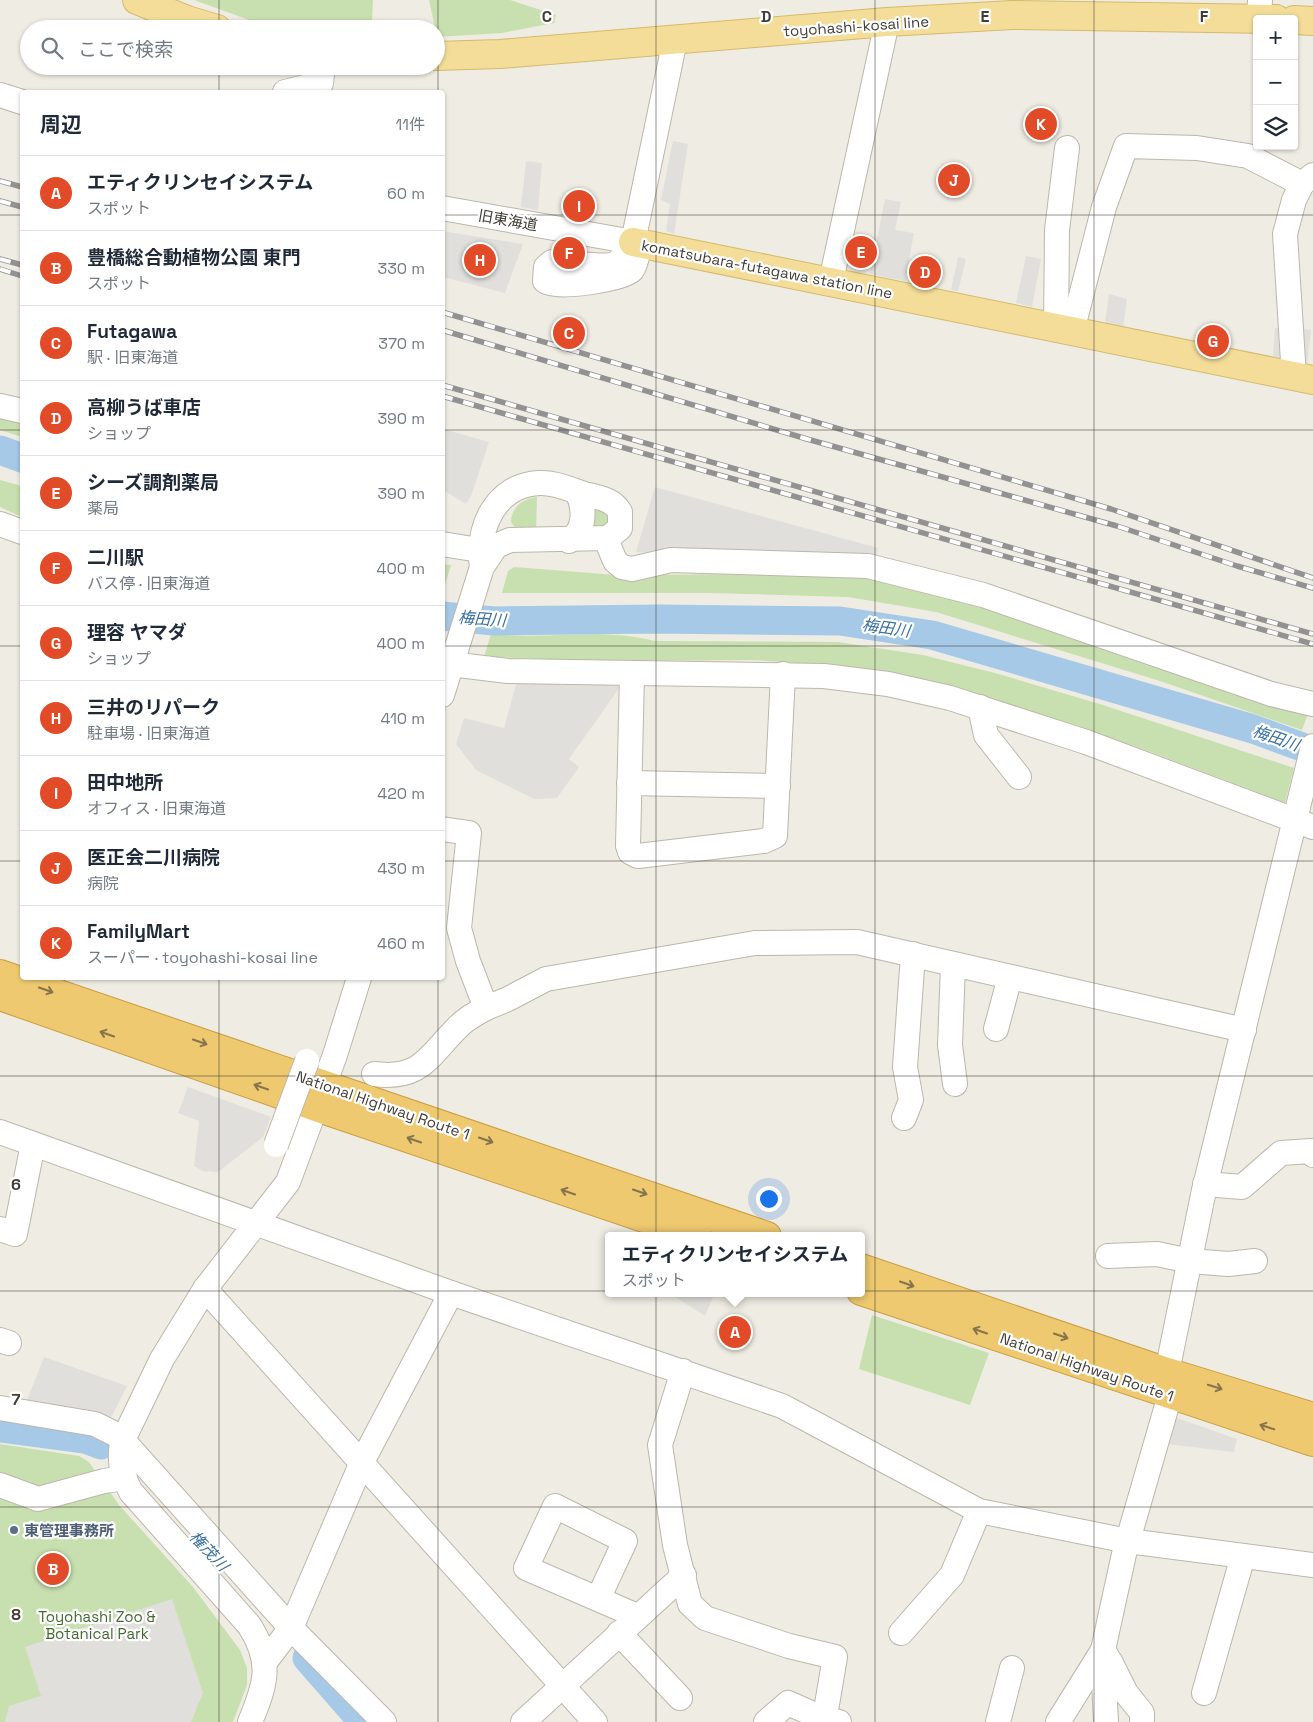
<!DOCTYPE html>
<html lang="ja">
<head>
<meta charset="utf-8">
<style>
  :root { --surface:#fff; --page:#f2f2f3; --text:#1f2937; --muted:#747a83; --line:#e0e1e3; --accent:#e24b28 }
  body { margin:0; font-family:"Space Grotesk","Noto Sans JP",sans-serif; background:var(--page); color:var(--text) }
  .controls { position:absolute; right:15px; top:15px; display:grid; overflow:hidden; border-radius:5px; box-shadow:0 1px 4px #0004 }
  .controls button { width:45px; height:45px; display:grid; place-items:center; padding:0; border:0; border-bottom:1px solid var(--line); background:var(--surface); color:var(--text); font:25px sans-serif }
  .you { position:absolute; left:768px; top:1198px; width:18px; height:18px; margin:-12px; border:4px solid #fff; border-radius:50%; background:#1a73e8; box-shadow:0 0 0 8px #1a73e833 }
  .badge { display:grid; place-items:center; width:32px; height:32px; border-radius:50%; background:var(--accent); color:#fff; font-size:16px; font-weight:700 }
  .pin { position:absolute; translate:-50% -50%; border:2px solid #fff; box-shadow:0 1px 5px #0006 }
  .popup { position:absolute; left:605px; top:1232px; width:260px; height:65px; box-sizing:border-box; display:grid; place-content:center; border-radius:5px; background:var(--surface); filter:drop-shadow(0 1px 4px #0005); font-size:16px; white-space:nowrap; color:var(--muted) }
  .popup b { font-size:19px; color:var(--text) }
  .popup::after { content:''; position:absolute; left:50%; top:100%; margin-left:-10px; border:10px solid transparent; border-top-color:var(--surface) }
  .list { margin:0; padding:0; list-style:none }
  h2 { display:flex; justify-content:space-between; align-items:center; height:65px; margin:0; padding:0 20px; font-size:21px }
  h2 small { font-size:16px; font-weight:400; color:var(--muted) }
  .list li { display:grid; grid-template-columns:32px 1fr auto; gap:15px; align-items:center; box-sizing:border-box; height:75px; padding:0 20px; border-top:1px solid var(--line) }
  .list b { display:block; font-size:19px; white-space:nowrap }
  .list p { margin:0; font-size:16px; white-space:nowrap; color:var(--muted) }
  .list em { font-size:16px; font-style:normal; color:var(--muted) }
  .icon { flex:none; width:28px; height:28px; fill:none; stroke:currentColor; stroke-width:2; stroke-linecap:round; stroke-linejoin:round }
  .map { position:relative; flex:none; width:1313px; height:1722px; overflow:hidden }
  .search { position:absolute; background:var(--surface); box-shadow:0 1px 4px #0004; left:20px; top:20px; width:425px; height:55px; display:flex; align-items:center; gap:12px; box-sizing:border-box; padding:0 18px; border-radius:28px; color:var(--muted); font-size:19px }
  .panel { position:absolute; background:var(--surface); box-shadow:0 1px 4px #0004; left:20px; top:90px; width:425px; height:890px; border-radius:5px }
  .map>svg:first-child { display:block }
</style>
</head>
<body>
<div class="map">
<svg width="1313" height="1722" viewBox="0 0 1313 1722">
  <rect width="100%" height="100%" fill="#efece3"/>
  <g fill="#c8e0b0">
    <path d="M 194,0 L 373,0 L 372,21 L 321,29 L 274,29 Z"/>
    <path d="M 429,0 L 510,0 L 556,15 L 554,23 L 502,33 L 437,37 Z"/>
    <path d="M 0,417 L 22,422 L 22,437 L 0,430 Z"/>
    <path d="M 0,480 L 22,486 L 22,517 L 0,507 Z"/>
    <path d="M 537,497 L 536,531 L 516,529 L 511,522 C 511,508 523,498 537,497 Z"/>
    <path d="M 592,507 L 608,513 L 611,527 L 591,529 Z"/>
    <path d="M 443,564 L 451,565 L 443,591 L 442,564 Z"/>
    <path d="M 514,567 L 616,575 L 768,574 L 869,577 L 944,595 L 1309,711 L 1302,730 L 1160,681 L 936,612 L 848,597 L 709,593 L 502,593 L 508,571 Z"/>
    <path d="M 491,634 C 546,640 601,627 655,641 L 838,642 L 923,655 L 995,673 L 1103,705 L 1294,768 L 1285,803 L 1135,746 L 882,672 L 813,664 L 751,660 L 611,661 L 484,657 Z"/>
    <path d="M 872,1315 L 989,1353 L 970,1405 L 859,1369 Z"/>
    <path d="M 0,1444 L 79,1456 L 89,1462 L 119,1505 L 193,1587 L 240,1650 L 247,1668 L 247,1685 L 233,1722 L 0,1722 Z"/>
  </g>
  <g fill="#e1dfdb">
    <path d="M 673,141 L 688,144 L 674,234 L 666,231 L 670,204 L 661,200 Z"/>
    <path d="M 526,161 L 542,163 L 538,210 L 521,207 Z"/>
    <path d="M 885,199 L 901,202 L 895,230 L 914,233 L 905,281 L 870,274 Z"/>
    <path d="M 442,231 L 523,244 L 505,293 L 443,277 Z"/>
    <path d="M 1026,256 L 1041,259 L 1032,307 L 1016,303 Z"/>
    <path d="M 958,257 L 966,259 L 958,291 L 951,290 Z"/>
    <path d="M 1109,294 L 1127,299 L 1123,328 L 1105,324 Z"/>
    <path d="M 1275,328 L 1283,328 L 1285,359 L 1273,357 Z"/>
    <path d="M 1297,328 L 1311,330 L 1307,365 L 1297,364 Z"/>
    <path d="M 443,429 L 489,442 L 471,496 L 466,504 L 443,490 Z"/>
    <path d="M 655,487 L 878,548 L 876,556 L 636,552 Z"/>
    <path d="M 517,681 L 614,683 L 620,687 L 569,759 L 579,767 L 557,798 L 534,799 L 476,770 L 456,744 L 464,718 L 504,728 Z"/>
    <path d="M 188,1087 L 271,1117 L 263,1137 L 218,1172 L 203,1171 L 194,1166 L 199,1121 L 178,1113 Z"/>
    <path d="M 669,1293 L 715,1293 L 705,1316 Z"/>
    <path d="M 44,1357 L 127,1386 L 110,1420 L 26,1403 Z"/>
    <path d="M 1174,1417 L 1237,1439 L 1234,1452 L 1166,1444 Z"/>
    <path d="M 172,1599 L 203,1693 L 191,1722 L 5,1722 L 9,1706 L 41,1696 L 25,1647 Z"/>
  </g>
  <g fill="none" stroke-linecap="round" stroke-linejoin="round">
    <g stroke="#a5c9e7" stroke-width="29">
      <path d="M 0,450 L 22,458"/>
      <path d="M 442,616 L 494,621 L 659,619 L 840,621 L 932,635 L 1253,729 L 1313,751"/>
      <path d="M 0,1428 L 85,1439 L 101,1445"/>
      <path d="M 307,1658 L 363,1722"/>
    </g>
    <g stroke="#bdb7aa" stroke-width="26">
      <g id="minor">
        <path d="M 1259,18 L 1260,0"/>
        <path d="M 285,92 L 321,83 L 323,66"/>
        <path d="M 0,95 L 22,102"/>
        <path d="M 442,208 L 633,242 L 675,40"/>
        <path d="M 627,241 C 625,248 624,257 618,262 C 608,270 567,261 552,262 L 546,267 L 545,281 C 556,290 625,279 632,270 C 637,263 638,251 640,243"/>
        <path d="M 831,281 L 887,22"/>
        <path d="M 1056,328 L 1057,230 L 1067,148"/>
        <path d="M 1072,331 L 1104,207 L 1126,146 L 1197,148 L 1248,156 L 1302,184"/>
        <path d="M 1294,377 L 1285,234 L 1294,200 L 1302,184 L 1313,175"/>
        <path d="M 0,406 L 22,411"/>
        <path d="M 0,524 L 22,532"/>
        <path d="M 606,539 L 615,561 L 622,567 L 632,569 L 671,560 L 868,566 L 983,595 L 1271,694 L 1313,704"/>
        <path d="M 569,541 C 586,530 585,508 577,492"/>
        <path d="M 442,544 L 479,550"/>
        <path d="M 442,663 L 508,671 L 824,676 L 888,684 L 950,698 L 1086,742 L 1313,827"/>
        <path d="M 632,674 L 628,846 L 630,852 L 638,856 L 764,841 L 775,836 L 783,674"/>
        <path d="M 442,695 L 482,567 L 496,546 L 510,540 L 608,538 L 620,528 L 620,512 C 613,499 597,497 584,494 C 569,489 554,482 539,483 C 495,485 476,529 482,567"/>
        <path d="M 980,707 L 986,735 L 1019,777"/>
        <path d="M 629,783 L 778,786"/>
        <path d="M 953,965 L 950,1045 L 955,1084"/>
        <path d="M 486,1008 L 508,999 L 546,979 L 755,943 L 857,942 L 1244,1030"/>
        <path d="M 996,1029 L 1010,977"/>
        <path d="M 374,1074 C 421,1080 428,1057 457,1028 C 465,1019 475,1014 486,1008 L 468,961 L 459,928 L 469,833 L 442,829"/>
        <path d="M 904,1118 L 911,1100 L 905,1067 L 913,954"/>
        <path d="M 0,1132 L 451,1293 L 782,1406 L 979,1511 L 1128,1541 L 1313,1565"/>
        <path d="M 1205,1184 L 1242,1187 L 1281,1153 L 1311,1151 L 1313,1155"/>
        <path d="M 0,1229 L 15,1234 L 33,1144"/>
        <path d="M 1108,1256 L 1157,1254 L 1190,1261 L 1228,1264 L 1255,1261"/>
        <path d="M 205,1289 L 595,1722"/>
        <path d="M 0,1340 L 9,1343"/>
        <path d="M 683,1371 L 660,1445 L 675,1545 L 690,1604 L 705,1618 L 789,1646 L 835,1657 L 824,1722"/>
        <path d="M 1167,1372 L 1204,1190 L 1313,746"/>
        <path d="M 0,1408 L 95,1424 L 119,1436 L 291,1628 L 384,1722"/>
        <path d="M 0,1485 L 38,1499 L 104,1481 L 125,1478"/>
        <path d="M 598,1599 L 625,1541 L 555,1506 L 526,1568 L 637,1616"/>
        <path d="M 619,1633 L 680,1698"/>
        <path d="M 901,1633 L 952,1575 L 979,1511"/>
        <path d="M 1103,1650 L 1111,1663 L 1104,1681 L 1106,1722"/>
        <path d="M 265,1662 L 291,1628 L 362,1462 L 451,1293"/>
        <path d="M 1111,1663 L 1126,1693 L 1142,1713 L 1142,1722"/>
        <path d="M 1204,1693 L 1243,1556"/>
        <path d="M 250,1722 C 266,1684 273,1662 249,1625 L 131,1492 C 122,1476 118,1458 123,1440 L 162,1359 L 205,1289 L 288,1182 L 335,1055 L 359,978"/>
        <path d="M 523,1722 L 684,1575"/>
        <path d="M 766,1722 L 788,1703 L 824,1719 L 839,1722"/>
        <path d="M 998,1722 L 1012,1668"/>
        <path d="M 1058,1722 L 1103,1650 L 1124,1554 L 1170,1395"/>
      </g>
    </g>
    <g stroke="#d5ba6c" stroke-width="30">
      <g id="major">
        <path d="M 137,0 L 187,20 L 217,29"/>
        <path d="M 1294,20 L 1313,21"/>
        <path d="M 436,56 L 500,54 L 887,22 L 1012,15 L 1276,19"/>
        <path d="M 633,242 L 1313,380"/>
      </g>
    </g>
    <g stroke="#cb9e42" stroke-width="30">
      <g id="highway">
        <path d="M 0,974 L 767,1236"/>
        <path d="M 0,996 L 316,1107 L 697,1236"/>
        <path d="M 861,1268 L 1167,1372 L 1313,1417"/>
        <path d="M 861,1291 L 1313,1442"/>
      </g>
    </g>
    <use href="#minor" stroke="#fff" stroke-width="24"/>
    <use href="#major" stroke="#f3dd99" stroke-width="28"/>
    <use href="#highway" stroke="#eec970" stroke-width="28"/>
    <g stroke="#929292" stroke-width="5.5">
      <g id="rail">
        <path d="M 0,181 L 22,187"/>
        <path d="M 0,201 L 22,207"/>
        <path d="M 0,259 L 22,265"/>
        <path d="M 0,269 L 22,276"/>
        <path d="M 442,312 L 1111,509 L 1313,578"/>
        <path d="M 442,330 L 807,439 L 1117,526 L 1237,566 L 1313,588"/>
        <path d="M 442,385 L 1313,634"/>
        <path d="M 442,396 L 1313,644"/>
      </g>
    </g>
    <use href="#rail" stroke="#fff" stroke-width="4" stroke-dasharray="11" stroke-linecap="butt"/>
    <g stroke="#bdb7aa" stroke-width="26" stroke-linecap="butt">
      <path id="minor-bridge" d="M 276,1145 L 307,1061"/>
    </g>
    <use href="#minor-bridge" stroke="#fff" stroke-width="24"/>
  </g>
  <defs><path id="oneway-shaft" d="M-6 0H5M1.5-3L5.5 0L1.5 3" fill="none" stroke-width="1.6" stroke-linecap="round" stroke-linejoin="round" transform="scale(1.25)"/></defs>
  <g stroke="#86744c">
    <use href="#oneway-shaft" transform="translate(46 990) rotate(19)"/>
    <use href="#oneway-shaft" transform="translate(107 1034) rotate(-161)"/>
    <use href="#oneway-shaft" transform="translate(200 1042) rotate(19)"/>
    <use href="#oneway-shaft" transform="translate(261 1087) rotate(-161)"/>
    <use href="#oneway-shaft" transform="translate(414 1140) rotate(-161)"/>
    <use href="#oneway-shaft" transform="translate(486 1140) rotate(19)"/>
    <use href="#oneway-shaft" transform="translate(568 1192) rotate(-161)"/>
    <use href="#oneway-shaft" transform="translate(640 1192) rotate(19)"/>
    <use href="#oneway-shaft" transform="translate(907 1284) rotate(19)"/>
    <use href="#oneway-shaft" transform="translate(980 1331) rotate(-161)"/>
    <use href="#oneway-shaft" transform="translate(1061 1336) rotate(19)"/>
    <use href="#oneway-shaft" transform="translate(1215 1387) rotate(17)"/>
    <use href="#oneway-shaft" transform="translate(1267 1427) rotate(-162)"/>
  </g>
  <path fill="none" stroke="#413c34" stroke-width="1" stroke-opacity="0.55" d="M 219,0 L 219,29M 438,0 L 438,92M 656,0 L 656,1722M 875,0 L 875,1722M 1094,0 L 1094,1722M 219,66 L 219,92M 0,215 L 22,215M 442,215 L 1313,215M 0,430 L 22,430M 442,430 L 1313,430M 0,646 L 22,646M 442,646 L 1313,646M 0,861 L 22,861M 442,861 L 1313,861M 219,978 L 219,1722M 438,978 L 438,1722M 0,1076 L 1313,1076M 0,1291 L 1313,1291M 0,1507 L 1313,1507"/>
  <circle fill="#5c6f8a" stroke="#fff" stroke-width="2" cx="14" cy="1530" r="5"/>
  <g text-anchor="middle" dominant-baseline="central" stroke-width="4.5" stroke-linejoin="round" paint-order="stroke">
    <g font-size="15" fill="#413c34" stroke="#fff">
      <text transform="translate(856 26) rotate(-4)">toyohashi-kosai line</text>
      <text transform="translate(508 220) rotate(10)">旧東海道</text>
      <text transform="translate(767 269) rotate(11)">komatsubara-futagawa station line</text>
      <text transform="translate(383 1105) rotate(19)">National Highway Route 1</text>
      <text transform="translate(1087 1367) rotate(19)">National Highway Route 1</text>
    </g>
    <g font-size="15" font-weight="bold" fill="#4e5e75" stroke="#fff" text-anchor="start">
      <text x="24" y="1530">東管理事務所</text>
    </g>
    <g font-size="15" fill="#436b2f" stroke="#fff">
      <text x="97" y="1616">Toyohashi Zoo &amp;<tspan x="97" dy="17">Botanical Park</tspan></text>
    </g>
    <g font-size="16" font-style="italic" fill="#3a71a0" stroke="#fff">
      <text transform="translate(482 619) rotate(4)">梅田川</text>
      <text transform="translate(886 628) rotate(8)">梅田川</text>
      <text transform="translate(1276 738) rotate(19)">梅田川</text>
      <text transform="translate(209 1551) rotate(47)">権茂川</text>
    </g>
  </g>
  <g font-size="16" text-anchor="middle" font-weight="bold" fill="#413c34" stroke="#fff" stroke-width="4.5" stroke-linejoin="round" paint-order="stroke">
    <text x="547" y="22">C</text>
    <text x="766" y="22">D</text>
    <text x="985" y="22">E</text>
    <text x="1204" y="22">F</text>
    <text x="16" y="1190">6</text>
    <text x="16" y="1405">7</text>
    <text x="16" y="1620">8</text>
  </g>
</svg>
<div class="controls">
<button>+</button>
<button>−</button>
<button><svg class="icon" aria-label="layers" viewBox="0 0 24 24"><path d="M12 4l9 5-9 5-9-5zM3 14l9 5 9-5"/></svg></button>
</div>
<div class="you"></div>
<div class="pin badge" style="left:735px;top:1332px">A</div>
<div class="popup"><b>エティクリンセイシステム</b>スポット</div>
<div class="pin badge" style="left:53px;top:1569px">B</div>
<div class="pin badge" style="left:569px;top:333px">C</div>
<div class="pin badge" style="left:925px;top:272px">D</div>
<div class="pin badge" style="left:861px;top:252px">E</div>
<div class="pin badge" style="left:569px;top:253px">F</div>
<div class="pin badge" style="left:1213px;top:341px">G</div>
<div class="pin badge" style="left:480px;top:260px">H</div>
<div class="pin badge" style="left:579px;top:206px">I</div>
<div class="pin badge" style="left:954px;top:180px">J</div>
<div class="pin badge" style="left:1041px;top:124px">K</div>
<div class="search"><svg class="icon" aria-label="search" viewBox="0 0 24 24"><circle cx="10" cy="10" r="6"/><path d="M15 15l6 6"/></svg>ここで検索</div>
<section class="panel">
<h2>周辺<small>11件</small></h2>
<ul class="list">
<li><span class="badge">A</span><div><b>エティクリンセイシステム</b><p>スポット</p></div><em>60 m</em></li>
<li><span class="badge">B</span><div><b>豊橋総合動植物公園 東門</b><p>スポット</p></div><em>330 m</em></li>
<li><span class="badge">C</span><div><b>Futagawa</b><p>駅 · 旧東海道</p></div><em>370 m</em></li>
<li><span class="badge">D</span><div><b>高柳うば車店</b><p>ショップ</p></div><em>390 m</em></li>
<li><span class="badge">E</span><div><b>シーズ調剤薬局</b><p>薬局</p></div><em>390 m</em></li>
<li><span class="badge">F</span><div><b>二川駅</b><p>バス停 · 旧東海道</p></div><em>400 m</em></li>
<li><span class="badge">G</span><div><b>理容 ヤマダ</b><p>ショップ</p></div><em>400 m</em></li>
<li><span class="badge">H</span><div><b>三井のリパーク</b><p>駐車場 · 旧東海道</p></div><em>410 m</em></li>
<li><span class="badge">I</span><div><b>田中地所</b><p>オフィス · 旧東海道</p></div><em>420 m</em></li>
<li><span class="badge">J</span><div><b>医正会二川病院</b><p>病院</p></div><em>430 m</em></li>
<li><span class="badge">K</span><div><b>FamilyMart</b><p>スーパー · toyohashi-kosai line</p></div><em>460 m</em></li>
</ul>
</section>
</div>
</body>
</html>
